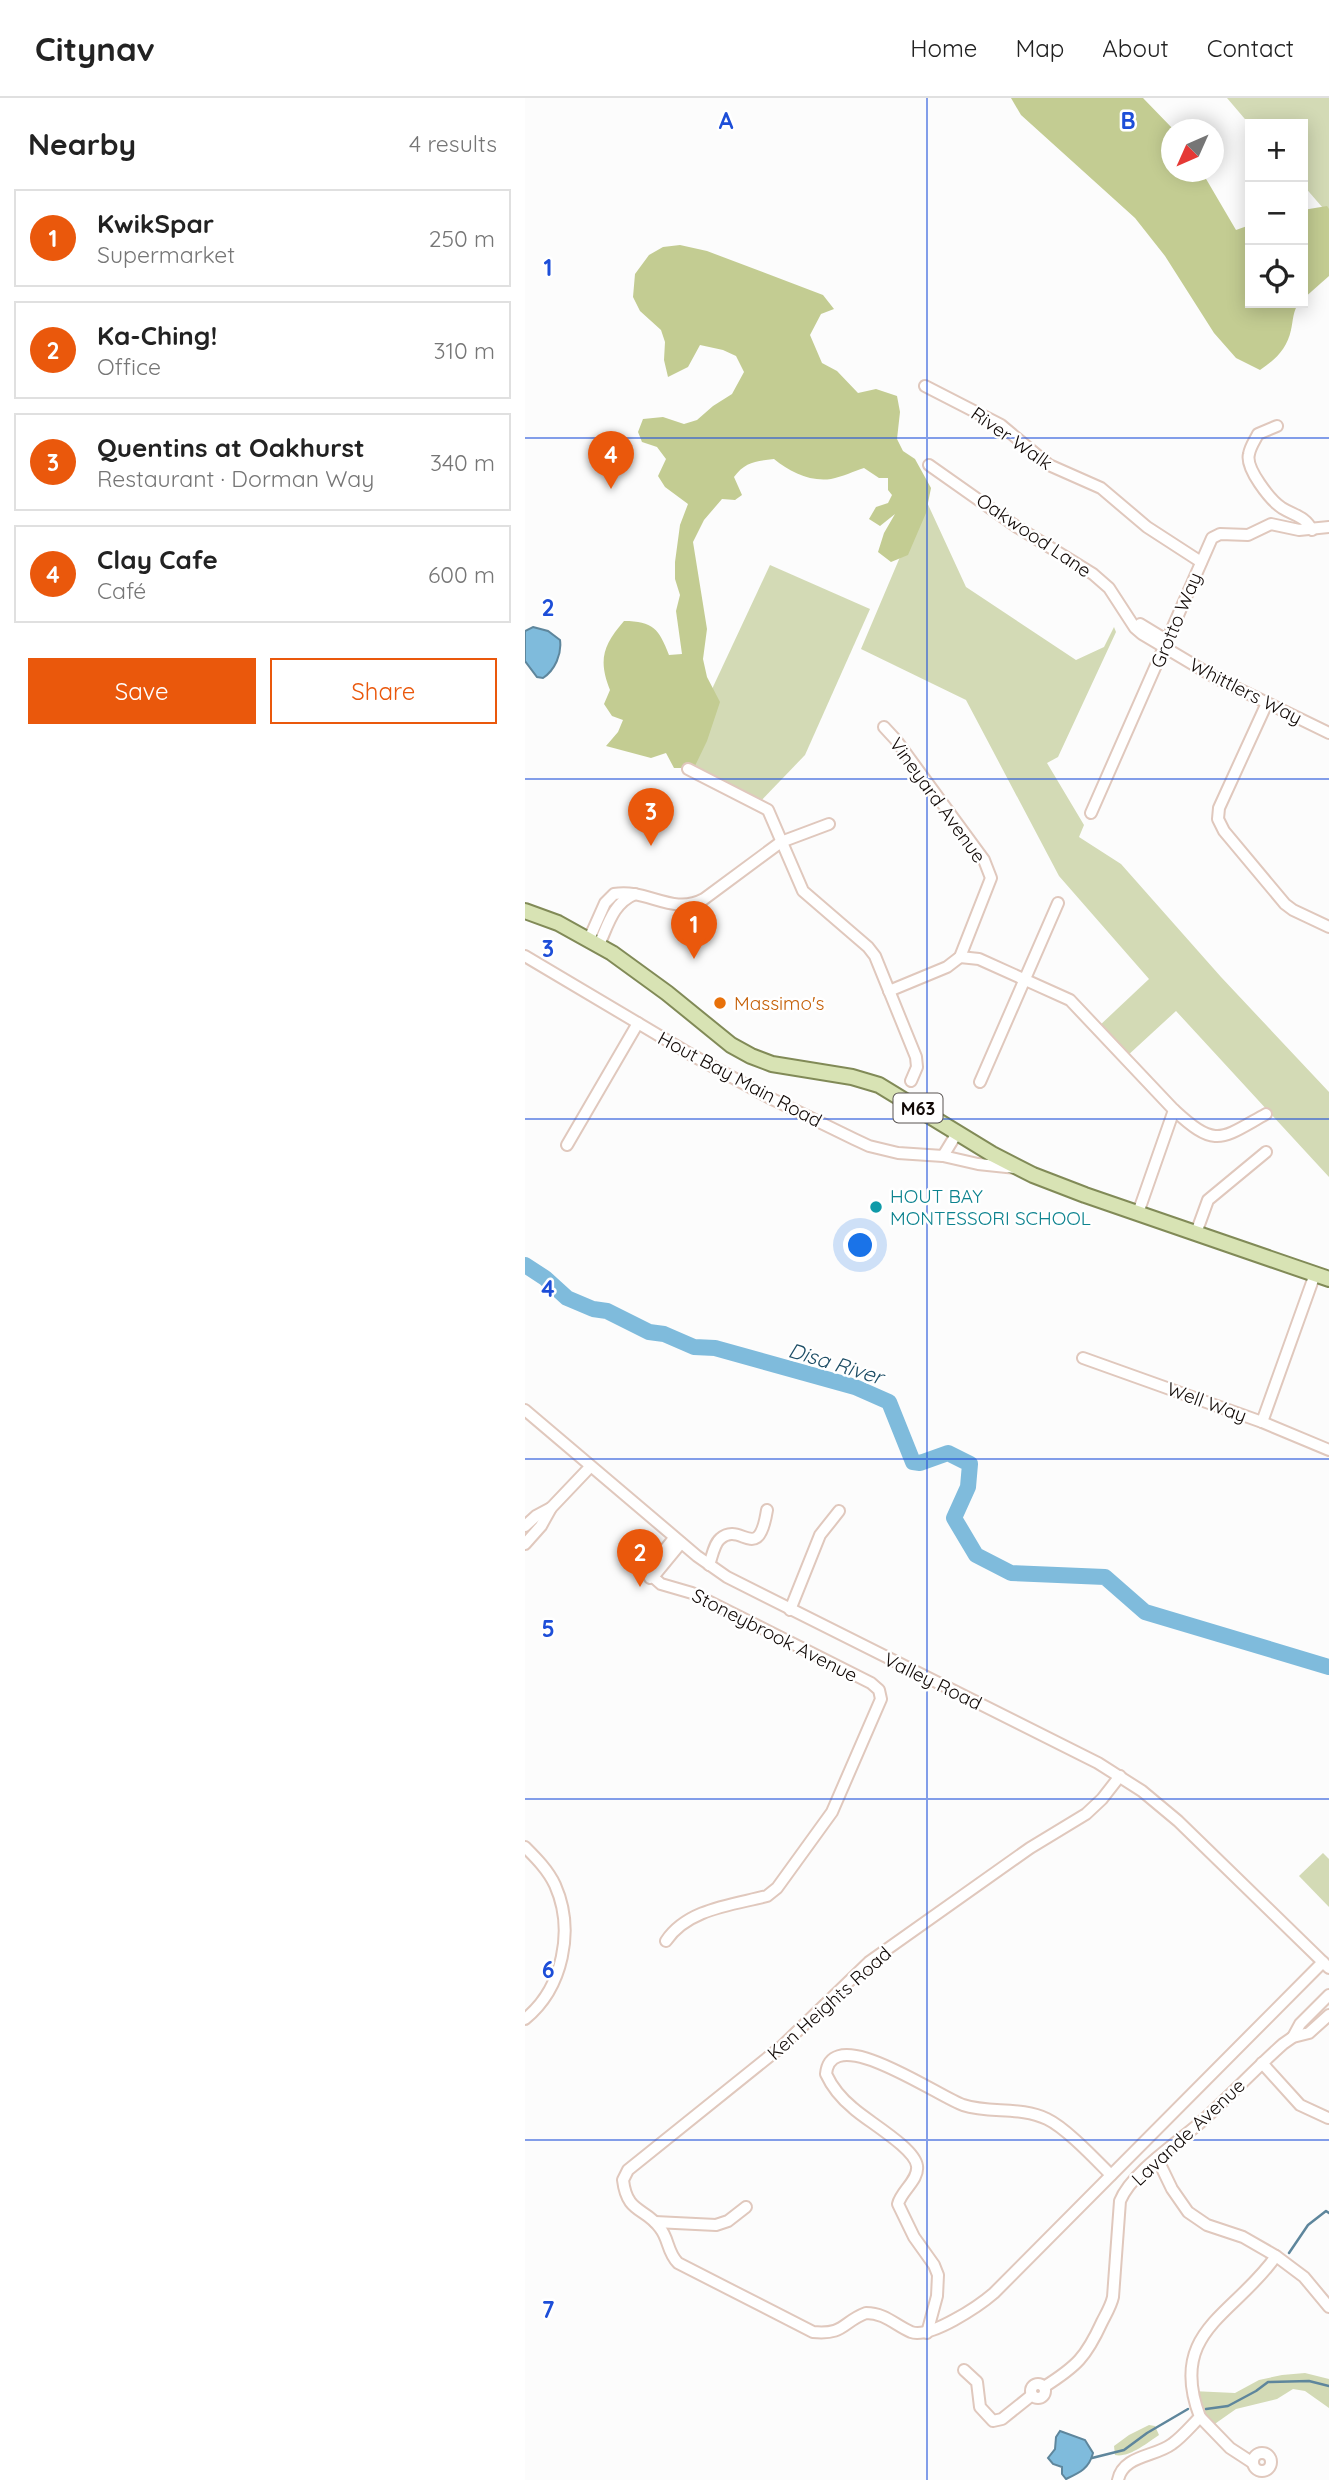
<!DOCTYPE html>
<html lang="en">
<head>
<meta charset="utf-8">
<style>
  :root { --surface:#fff; --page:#f2f2f2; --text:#222; --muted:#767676; --line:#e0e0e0; --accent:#ea580c }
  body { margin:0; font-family:Quicksand,sans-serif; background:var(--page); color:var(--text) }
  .controls { position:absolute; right:21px; top:21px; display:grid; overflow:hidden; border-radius:0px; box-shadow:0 4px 18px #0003 }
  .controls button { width:63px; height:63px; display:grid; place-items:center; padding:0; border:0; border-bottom:2px solid var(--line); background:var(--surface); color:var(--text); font:35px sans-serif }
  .compass { position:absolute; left:636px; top:21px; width:63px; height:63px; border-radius:50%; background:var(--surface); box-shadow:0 4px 18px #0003; rotate:225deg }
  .you { position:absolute; left:336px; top:1148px; width:24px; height:24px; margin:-18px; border:5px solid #fff; border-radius:50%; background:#1a73e8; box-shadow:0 0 0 10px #1a73e833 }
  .badge { display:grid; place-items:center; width:46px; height:46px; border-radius:50%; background:var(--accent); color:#fff; font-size:23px; font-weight:700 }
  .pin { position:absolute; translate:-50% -58px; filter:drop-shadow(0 2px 4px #0008) }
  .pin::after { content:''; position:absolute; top:37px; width:24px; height:21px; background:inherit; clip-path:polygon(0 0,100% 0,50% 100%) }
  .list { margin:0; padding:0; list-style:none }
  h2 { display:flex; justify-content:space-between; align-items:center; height:91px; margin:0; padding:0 28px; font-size:30px }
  h2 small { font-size:23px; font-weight:400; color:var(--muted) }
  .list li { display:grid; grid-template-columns:46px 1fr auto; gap:21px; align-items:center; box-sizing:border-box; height:98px; margin:0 14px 14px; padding:0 14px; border:2px solid var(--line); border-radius:0px }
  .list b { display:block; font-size:26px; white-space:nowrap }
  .list p { margin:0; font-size:23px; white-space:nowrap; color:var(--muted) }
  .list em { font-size:23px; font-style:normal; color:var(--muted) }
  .actions { display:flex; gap:14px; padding:21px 28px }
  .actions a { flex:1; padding:16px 0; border:2px solid var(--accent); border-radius:0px; text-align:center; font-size:24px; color:var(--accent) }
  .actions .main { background:var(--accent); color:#fff }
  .icon { flex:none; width:38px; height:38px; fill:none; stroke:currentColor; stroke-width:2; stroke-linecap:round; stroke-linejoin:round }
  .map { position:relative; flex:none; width:804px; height:2382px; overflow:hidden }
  header { display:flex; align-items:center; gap:42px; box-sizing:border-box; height:98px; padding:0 35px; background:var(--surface); border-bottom:2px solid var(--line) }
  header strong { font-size:33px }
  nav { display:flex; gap:38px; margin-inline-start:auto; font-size:24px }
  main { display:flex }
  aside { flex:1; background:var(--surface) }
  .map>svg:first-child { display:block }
</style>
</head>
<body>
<header>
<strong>Citynav</strong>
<nav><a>Home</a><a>Map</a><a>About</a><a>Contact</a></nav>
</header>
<main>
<aside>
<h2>Nearby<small>4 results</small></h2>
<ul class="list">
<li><span class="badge">1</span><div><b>KwikSpar</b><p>Supermarket</p></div><em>250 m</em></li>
<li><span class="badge">2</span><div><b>Ka-Ching!</b><p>Office</p></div><em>310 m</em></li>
<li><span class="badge">3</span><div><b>Quentins at Oakhurst</b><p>Restaurant · Dorman Way</p></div><em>340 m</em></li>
<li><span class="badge">4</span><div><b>Clay Cafe</b><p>Café</p></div><em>600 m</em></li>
</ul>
<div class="actions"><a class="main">Save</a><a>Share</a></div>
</aside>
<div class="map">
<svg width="804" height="2382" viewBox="0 0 804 2382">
  <rect width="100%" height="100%" fill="#fcfcfc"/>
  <g fill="#d3dab5">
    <path d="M 702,0 L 804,0 L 804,117 L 778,87 L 778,26 L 725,27 Z"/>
    <path d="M 400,400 L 441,489 L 551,562 L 579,549 L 589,529 L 591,534 L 533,659 L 522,665 L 559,727 L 554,739 L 596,766 L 696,879 L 804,994 L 804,1079 L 651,913 L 601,959 L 573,929 L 624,881 L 534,778 L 441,602 L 336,551 Z"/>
    <path d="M 245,467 L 345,511 L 280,657 L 232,707 L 152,666 Z"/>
    <path d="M 798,1755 L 804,1761 L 804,1809 L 774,1778 Z"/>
    <path d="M 780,2275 L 804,2281 L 804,2310 L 780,2293 L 768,2291 L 752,2301 L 711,2311 L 684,2330 L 667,2293 L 710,2295 L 734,2282 L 757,2277 Z"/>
    <path d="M 624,2327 L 630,2328 L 634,2337 C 622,2345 604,2360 590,2357 L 589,2348 L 604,2337 Z"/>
  </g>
  <g fill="#c3cc92">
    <path d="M 486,0 L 618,0 L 648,31 L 646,74 L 677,74 L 711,132 L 725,127 L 725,205 L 774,205 C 768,212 768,223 766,232 C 762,251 750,262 735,272 L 711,260 L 689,235 L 640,158 L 610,120 L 496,17 Z"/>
    <path d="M 802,108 L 804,111 L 804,178 L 778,201 L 778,112 Z"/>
    <path d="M 155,147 L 182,153 L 298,197 L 309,211 L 296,216 L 285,237 L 297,265 L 312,273 L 333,295 L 351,291 L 372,298 L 375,314 L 372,341 L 378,353 L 390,361 L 406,390 L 401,415 L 383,457 L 366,464 L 353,454 L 359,435 L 370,416 L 355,428 L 344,421 L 351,409 L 363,405 L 367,397 L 363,392 L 363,380 L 354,380 L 339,370 C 329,373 317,379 306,381 C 285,384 265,374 249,361 C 230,363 220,364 209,379 L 217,397 L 210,402 L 197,401 L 179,422 L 168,444 L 182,531 L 178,561 L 182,579 L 195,604 L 182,643 L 169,670 L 149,670 L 141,655 L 126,660 L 81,648 L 93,634 L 98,622 L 87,618 L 79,606 L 85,592 C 73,562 78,547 99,523 C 128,523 134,531 144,557 L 157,556 L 151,513 L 155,497 L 150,481 L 150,464 L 155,427 L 163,406 L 140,389 L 133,378 L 141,361 L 132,349 L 117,344 L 113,334 L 118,321 L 138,319 L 159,326 L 172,322 L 188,308 L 207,296 L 219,274 L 211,258 L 198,252 L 175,247 L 163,269 L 143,279 L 139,262 L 140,244 L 136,232 L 115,213 L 108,199 L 110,176 L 124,157 L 138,149 Z"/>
  </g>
  <g fill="#7fbbdc" stroke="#5e869c" stroke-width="2">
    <path d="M 8,529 L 23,533 L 35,542 C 37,556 30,572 18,580 L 12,579 L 0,563 L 0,533 Z"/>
    <path d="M 535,2333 L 560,2342 L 568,2355 C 564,2371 554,2375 541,2381 L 537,2376 L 537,2369 L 528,2366 L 523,2360 L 530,2351 L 531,2339 Z"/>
  </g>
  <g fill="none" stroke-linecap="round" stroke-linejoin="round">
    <g stroke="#5e869c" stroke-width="2.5">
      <path d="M 764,2155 L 783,2127 L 801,2113 L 804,2115"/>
      <path d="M 681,2311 L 703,2308 L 731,2293 L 743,2284 L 784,2283 L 804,2288"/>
      <path d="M 567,2360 L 599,2352 L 622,2335 L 663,2311"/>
    </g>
    <path stroke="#7fbbdc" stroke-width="16" d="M 0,1167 L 20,1180 L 42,1200 L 68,1211 L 82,1213 L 124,1234 L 139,1236 L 169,1249 L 190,1250 L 330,1289 L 364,1304 L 388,1364 L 395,1365 L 423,1355 L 445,1366 L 443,1389 L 429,1420 L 451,1457 L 486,1475 L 580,1479 L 620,1514 L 804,1569"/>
    <g stroke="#e0c8bd" stroke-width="14">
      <g id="minor">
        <path d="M 400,288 L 476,327 L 524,367 L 576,390 L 622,429 L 676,464"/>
        <path d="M 752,328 L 733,336 C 730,342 725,349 724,356 C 720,370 745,402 757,410 C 770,418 780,418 787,432"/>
        <path d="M 404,367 L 492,429 L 568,476 L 584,490 L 610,530 L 617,536 L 691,580 L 804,635"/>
        <path d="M 615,526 L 643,543"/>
        <path d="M 742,605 L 694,710 L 693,721 L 699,733 L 760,806 L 768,812 L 804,829"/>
        <path d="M 359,629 L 371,642 L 459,762 L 466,780 L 435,859 L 422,869 L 364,893"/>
        <path d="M 163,671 L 243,712 L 278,793 L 343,849 L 350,858 L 391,959 L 392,969 L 386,983"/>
        <path d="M 566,715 L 687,440 L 695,436 L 723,437 L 746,426 L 774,432 L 804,429"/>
        <path d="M 64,841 L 80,805 L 89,796 C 122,790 147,818 179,801 L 256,744 L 304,726"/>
        <path d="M 74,847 C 83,827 88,805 110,796"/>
        <path d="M 0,858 L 165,956 L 245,1000 L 329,1041 L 344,1048 L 373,1055 L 418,1058 L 432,1035"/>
        <path d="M 435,859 L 454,861 L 545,902 L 649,1012 L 613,1115"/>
        <path d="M 455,984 L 533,805"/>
        <path d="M 649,1012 C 691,1051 696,1041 741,1016"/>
        <path d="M 42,1047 L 113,925"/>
        <path d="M 418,1058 L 453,1066 L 491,1070"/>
        <path d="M 671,1135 L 683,1102 L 741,1054"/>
        <path d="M 558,1260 L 737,1324 L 804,1352"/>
        <path d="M 0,1312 L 172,1458 L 202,1479 L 573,1665 L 617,1693 L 653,1723 L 804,1870"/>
        <path d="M 737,1324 L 790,1176"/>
        <path d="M 0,1428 L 11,1418 L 26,1410"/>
        <path d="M 0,1446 L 16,1428 L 26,1410 L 65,1369"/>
        <path d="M 184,1467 C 187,1459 189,1446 195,1441 C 216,1422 233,1468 242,1412"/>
        <path d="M 128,1479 L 156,1445"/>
        <path d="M 265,1512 L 295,1437 L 314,1413"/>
        <path d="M 595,1678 L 577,1701 L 561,1716 L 505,1750 L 344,1864 L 256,1949 L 103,2072 L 98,2082 C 102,2116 120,2109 135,2130 C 144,2141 142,2154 153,2165 L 288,2234 C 320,2237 317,2224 341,2215 C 360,2215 370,2227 386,2234 C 405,2241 454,2208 469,2195 L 798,1864"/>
        <path d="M 0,1749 C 11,1760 23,1772 30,1787 C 50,1832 38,1890 0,1921"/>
        <path d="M 141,1843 C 162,1811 207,1807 242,1798 L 252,1790 L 307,1714 L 356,1601 L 354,1592 L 346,1585 L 167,1495 L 136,1486 L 128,1479 L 125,1480 L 122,1474 L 149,1440"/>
        <path d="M 768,1939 L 775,1926 L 804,1897"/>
        <path d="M 737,1965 L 775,2007 L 803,2020"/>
        <path d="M 632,2060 L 647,2091 L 663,2114 L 682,2127 L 718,2139 L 751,2158 L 779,2179 L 804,2209"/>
        <path d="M 130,2124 L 191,2127 L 203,2123 L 221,2109"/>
        <path d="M 402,2235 L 412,2198 L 413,2177 L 409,2167 L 389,2139 L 373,2106 C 376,2093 394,2082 392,2068 C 390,2050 342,2023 328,2010 C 317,2001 307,1989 301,1976 C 306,1922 415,2000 438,2007 C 465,2016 495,2008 522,2021 C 541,2030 570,2061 586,2077"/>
        <path d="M 439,2272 L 452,2284 L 455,2309 L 468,2323 L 477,2321 L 507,2297"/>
        <circle cx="513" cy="2293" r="7"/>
        <path d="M 519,2289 C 552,2268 561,2259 577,2224 C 581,2216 586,2208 588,2199 L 595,2103 C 606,2075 652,2045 676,2024 C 704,1999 730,1971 758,1946 L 768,1939 L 784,1935 L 804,1917"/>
        <path d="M 675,2319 L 705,2350 L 728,2365"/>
        <circle cx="737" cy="2364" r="9"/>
        <path d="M 593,2382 C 598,2357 630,2359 647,2346 C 657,2339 666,2328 675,2319 C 642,2233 710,2217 751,2158"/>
      </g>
    </g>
    <g stroke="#818a57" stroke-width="18">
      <path id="major" d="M 0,813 L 33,825 L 87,855 L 142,895 L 206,947 L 226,958 L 247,966 L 327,979 L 354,987 L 467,1056 L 508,1077 L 560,1097 L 804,1181"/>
    </g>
    <use href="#minor" stroke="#fff" stroke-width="10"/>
    <use href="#major" stroke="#d8e3b4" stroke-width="14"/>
  </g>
  <path fill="none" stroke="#1d4ed8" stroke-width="2" stroke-opacity="0.55" d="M 402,0 L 402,2382M 0,340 L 804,340M 0,681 L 804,681M 0,1021 L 804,1021M 0,1361 L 804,1361M 0,1701 L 804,1701M 0,2042 L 804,2042"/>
  <circle fill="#e8710a" stroke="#fff" stroke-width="2.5" cx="195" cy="905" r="7"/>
  <circle fill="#0f9aa8" stroke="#fff" stroke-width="2.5" cx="351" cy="1109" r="7"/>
  <g text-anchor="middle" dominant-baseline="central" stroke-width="5" stroke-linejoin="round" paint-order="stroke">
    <rect fill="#fff" stroke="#585351" stroke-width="2" x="368.5" y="995.5" width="49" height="29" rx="5"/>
    <g font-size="18" font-weight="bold" fill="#110906">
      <text x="393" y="1010">M63</text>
    </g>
    <g font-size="19" fill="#110906" stroke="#fff">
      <text transform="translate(487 340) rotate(35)">River Walk</text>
      <text transform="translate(509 437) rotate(34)">Oakwood Lane</text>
      <text transform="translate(651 522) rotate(-67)">Grotto Way</text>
      <text transform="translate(721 593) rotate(27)">Whittlers Way</text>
      <text transform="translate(413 702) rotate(54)">Vineyard Avenue</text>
      <text transform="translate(215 981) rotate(28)">Hout Bay Main Road</text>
      <text transform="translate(682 1304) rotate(20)">Well Way</text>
      <text transform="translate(250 1537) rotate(27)">Stoneybrook Avenue</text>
      <text transform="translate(408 1583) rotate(26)">Valley Road</text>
      <text transform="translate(304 1905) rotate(-42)">Ken Heights Road</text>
      <text transform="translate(663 2034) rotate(-43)">Lavande Avenue</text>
    </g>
    <g font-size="19" fill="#c56008" stroke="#fff" text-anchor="start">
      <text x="209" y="905">Massimo's</text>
    </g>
    <g font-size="19" fill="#0d838f" stroke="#fff" text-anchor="start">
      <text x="365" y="1098">HOUT BAY<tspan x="365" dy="22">MONTESSORI SCHOOL</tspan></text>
    </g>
    <g font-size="21" font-style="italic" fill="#1e4e66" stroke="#fff">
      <text transform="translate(311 1265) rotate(17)">Disa River</text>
    </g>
  </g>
  <g font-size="23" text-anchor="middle" font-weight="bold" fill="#1d4ed8" stroke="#fff" stroke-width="5" stroke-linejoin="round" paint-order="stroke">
    <text x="201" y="31">A</text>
    <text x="603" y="31">B</text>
    <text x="23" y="178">1</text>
    <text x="23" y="518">2</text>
    <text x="23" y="859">3</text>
    <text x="23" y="1199">4</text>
    <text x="23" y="1539">5</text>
    <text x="23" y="1880">6</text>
    <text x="23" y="2220">7</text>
  </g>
</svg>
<div class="controls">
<button>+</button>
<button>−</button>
<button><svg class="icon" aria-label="locate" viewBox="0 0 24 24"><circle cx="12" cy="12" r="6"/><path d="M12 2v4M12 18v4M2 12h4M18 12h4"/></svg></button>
</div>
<svg class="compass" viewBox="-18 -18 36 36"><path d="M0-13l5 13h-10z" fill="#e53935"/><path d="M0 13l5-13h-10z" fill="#767676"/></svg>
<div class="you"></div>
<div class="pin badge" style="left:169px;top:861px">1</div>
<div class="pin badge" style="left:115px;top:1489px">2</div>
<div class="pin badge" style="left:126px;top:748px">3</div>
<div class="pin badge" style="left:86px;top:391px">4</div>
</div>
</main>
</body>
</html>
